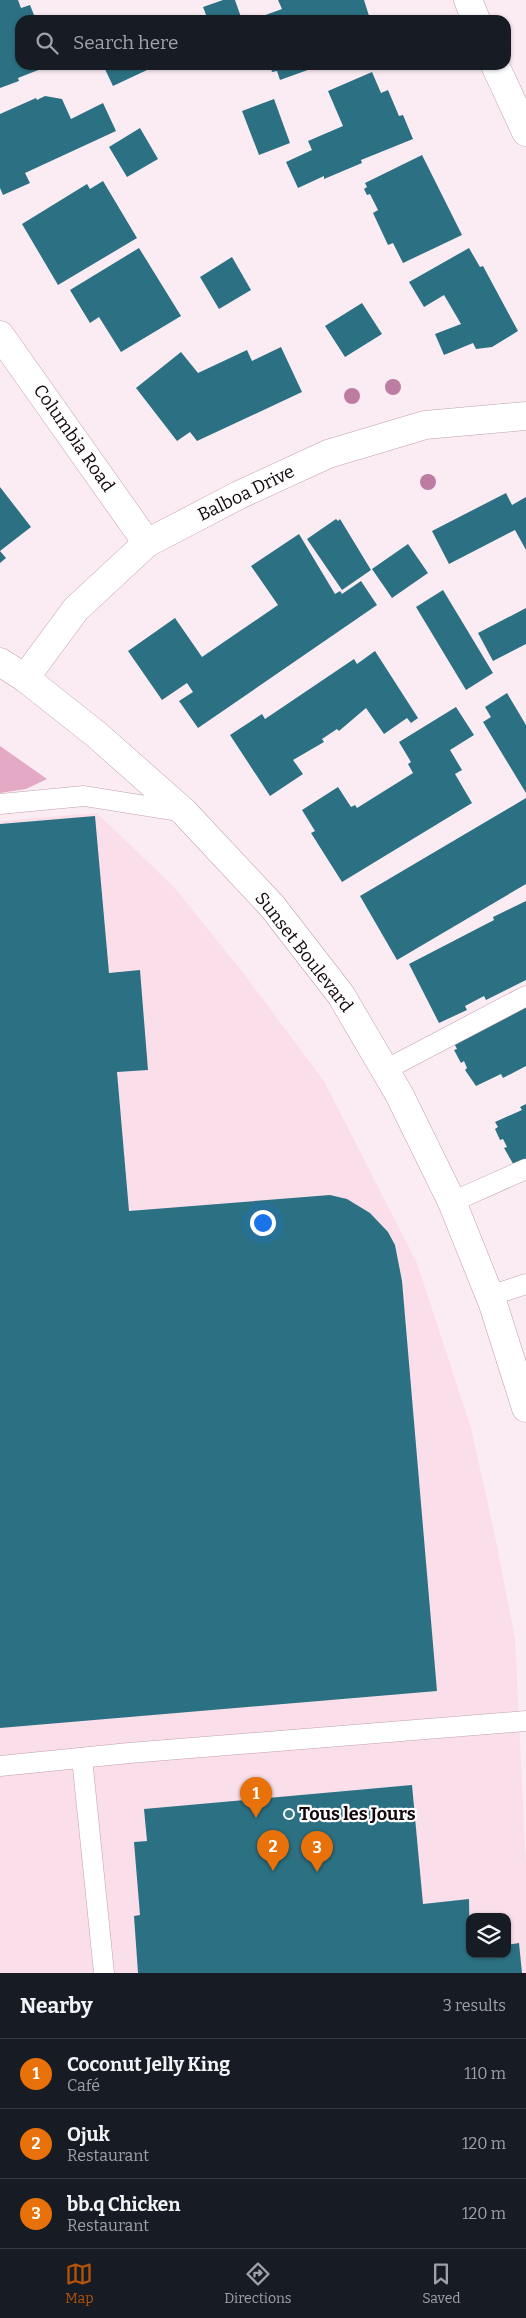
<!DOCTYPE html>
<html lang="en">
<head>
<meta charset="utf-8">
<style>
  :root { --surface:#171b24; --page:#242831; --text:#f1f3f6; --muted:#9ea1a6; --line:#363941; --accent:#b45309 }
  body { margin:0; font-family:Bitter,serif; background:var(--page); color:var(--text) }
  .controls { position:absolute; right:15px; bottom:15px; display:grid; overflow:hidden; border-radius:10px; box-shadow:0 1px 4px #0004 }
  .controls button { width:45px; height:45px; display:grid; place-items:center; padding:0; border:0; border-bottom:1px solid var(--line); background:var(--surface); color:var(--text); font:25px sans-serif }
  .you { position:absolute; left:262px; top:1222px; width:18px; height:18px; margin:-12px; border:4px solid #fff; border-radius:50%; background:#1a73e8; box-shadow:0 0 0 8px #1a73e833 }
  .badge { display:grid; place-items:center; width:32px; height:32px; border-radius:50%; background:var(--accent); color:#fff; font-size:16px; font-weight:700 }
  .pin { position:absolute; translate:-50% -41px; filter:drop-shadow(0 1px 2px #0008) }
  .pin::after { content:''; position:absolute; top:26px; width:18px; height:15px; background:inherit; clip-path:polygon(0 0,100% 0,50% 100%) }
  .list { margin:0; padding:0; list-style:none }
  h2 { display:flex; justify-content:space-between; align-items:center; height:65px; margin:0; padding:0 20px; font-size:21px }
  h2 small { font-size:16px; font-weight:400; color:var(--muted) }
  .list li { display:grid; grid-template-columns:32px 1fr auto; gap:15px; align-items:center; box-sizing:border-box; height:70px; padding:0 20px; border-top:1px solid var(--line) }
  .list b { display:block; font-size:19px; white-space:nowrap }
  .list p { margin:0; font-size:16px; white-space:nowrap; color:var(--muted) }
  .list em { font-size:16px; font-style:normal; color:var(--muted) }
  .icon { flex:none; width:28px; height:28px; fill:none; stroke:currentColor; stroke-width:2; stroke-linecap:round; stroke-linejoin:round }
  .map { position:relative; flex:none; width:526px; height:1973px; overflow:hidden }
  .search { position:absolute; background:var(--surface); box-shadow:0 1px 4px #0004; left:15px; right:15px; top:15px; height:55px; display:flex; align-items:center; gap:12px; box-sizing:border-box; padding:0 18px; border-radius:15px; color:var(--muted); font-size:19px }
  .sheet { height:275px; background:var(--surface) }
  nav { display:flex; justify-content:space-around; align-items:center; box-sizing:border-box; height:70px; border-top:1px solid var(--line); background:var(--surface); font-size:14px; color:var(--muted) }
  nav a { display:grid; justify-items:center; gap:2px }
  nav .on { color:var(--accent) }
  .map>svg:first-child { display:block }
</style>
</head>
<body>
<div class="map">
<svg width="526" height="1973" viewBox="0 0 526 1973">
  <rect width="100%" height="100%" fill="#fbecf3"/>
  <path fill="#fadfeb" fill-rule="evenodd" d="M 97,813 L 174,887 L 245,975 L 324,1081 L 417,1263 L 471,1428 L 494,1531 L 515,1638 L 526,1865 L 526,1973 L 0,1973 L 0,821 ZM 470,1917 L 507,1917 L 507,1954 L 470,1954 Z"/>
  <path fill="#e4a9c4" d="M 0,746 L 47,779 L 26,789 L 0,793 Z"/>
  <g fill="#2c7183">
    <path d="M 0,0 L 18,0 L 21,8 L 30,5 L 36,20 L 20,20 L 20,65 L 51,65 L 18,78 L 19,81 L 0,88 Z"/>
    <path d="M 223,0 L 235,0 L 242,20 L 208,20 L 203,7 Z"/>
    <path d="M 278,0 L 364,0 L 370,19 L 257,20 L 257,18 L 282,9 Z"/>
    <path d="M 103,65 L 145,65 L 147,70 L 113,86 Z"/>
    <path d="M 270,65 L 315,65 L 316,67 L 280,80 L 277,71 L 272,72 Z"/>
    <path d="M 372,72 L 381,93 L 388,90 L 399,116 L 403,115 L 413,139 L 361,160 L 362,163 L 324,179 L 324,176 L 298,188 L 286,162 L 312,150 L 308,141 L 343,126 L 328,91 Z"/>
    <path d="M 45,96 L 62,99 L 71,119 L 103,103 L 116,131 L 25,173 L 30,183 L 3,195 L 0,188 L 0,114 L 36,98 L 37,100 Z"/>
    <path d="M 274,99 L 290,143 L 259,155 L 242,111 Z"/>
    <path d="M 140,128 L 158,159 L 127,177 L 109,147 Z"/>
    <path d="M 422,155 L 462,235 L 403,263 L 393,243 L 388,245 L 373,213 L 378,210 L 370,194 L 367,195 L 364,189 L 367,187 L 365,183 Z"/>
    <path d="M 103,181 L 137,238 L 58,285 L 22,224 L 87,184 L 90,189 Z"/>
    <path d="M 139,248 L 181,316 L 121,352 L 99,317 L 90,323 L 70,290 Z"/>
    <path d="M 469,248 L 480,267 L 483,266 L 518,331 L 492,347 L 476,349 L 473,343 L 444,355 L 435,334 L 461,324 L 444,295 L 424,307 L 409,282 Z"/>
    <path d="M 232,257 L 251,290 L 219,309 L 200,277 Z"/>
    <path d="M 362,303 L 382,334 L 345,357 L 325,326 Z"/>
    <path d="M 281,347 L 302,392 L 197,441 L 190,432 L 177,441 L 136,388 L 181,352 L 198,373 L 247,350 L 252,361 Z"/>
    <path d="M 0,487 L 31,527 L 0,551 L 6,558 L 0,563 Z"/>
    <path d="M 506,493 L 512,505 L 526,497 L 526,550 L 515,530 L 449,564 L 432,531 Z"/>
    <path d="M 336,519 L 338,521 L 340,519 L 371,570 L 342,590 L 307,539 Z"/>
    <path d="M 299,534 L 335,594 L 340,591 L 342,594 L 361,581 L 377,605 L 198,728 L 179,701 L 193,692 L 187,683 L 162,700 L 128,651 L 175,618 L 202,657 L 278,605 L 251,566 Z"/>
    <path d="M 408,544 L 428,573 L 392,598 L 372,569 Z"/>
    <path d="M 443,590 L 493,673 L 466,690 L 416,607 Z"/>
    <path d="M 526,608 L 526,644 L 493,661 L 478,633 Z"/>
    <path d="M 375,651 L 418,718 L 411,723 L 407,718 L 384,734 L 366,708 L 339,731 L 337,729 L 322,739 L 324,742 L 293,760 L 303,774 L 270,796 L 230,735 L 262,714 L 265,719 L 354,659 L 357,664 Z"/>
    <path d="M 507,693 L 526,725 L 526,793 L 483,722 L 491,717 L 485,707 Z"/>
    <path d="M 456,707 L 474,735 L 450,750 L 462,770 L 455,774 L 472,803 L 342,882 L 311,833 L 315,831 L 302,810 L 338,787 L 351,807 L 355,805 L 357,808 L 413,773 L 408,764 L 411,762 L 399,742 Z"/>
    <path d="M 526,798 L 526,884 L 397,960 L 360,896 Z"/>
    <path d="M 95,816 L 109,973 L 140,970 L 148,1070 L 117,1072 L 129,1211 L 330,1195 L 347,1199 L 370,1213 L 388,1232 L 395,1245 L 402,1281 L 437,1691 L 0,1728 L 0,824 Z"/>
    <path d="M 526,901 L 526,980 L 486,1000 L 484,996 L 465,1006 L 467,1010 L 439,1023 L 409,964 L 494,920 L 493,917 Z"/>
    <path d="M 526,1007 L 526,1066 L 503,1078 L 501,1074 L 476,1086 L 465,1070 L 467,1068 L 464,1061 L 461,1063 L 454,1050 L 457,1049 L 454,1043 Z"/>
    <path d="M 526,1104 L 526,1162 L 515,1167 L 504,1148 L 507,1147 L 503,1139 L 500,1140 L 495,1129 L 498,1127 L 495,1122 L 522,1110 L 520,1107 Z"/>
    <path d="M 412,1785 L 423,1904 L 469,1899 L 470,1954 L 507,1954 L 507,1945 L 519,1943 L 522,1973 L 138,1973 L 134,1916 L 140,1915 L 134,1842 L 147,1841 L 144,1809 Z"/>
  </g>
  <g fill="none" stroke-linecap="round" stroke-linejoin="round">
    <g stroke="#c2a0af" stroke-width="21">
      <g id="service">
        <path d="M 0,804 L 84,796 L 184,812"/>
        <path d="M 385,1070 L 526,996"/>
        <path d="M 452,1202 L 526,1169"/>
        <path d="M 490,1296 L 526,1284"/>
        <path d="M 82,1758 L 104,1973"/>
        <path d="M 0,1766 L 129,1753 L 526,1721"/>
      </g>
    </g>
    <g stroke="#c2a0af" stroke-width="29">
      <g id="minor">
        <path d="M 468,0 L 476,20"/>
        <path d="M 495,65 L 526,132"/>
        <path d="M 0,335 L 147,543"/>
        <path d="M 25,678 L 76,609 L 147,543 L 239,495 L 328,454 L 425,425 L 526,416"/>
      </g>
    </g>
    <g stroke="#c2a0af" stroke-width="29">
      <path id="secondary" d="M 0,662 L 25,678 L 97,735 L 184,812 L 272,906 L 341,995 L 399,1094 L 452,1202 L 493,1304 L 526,1408"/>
    </g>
    <use href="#service" stroke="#fff" stroke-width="20"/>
    <use href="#minor" stroke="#fff" stroke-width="28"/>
    <use href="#secondary" stroke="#fff" stroke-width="28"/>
  </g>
  <g fill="#bd7ca1">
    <circle cx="393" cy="387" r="8"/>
    <circle cx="352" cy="396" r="8"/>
    <circle cx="428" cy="482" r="8"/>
  </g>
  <circle fill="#387a8c" stroke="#fefefe" stroke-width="2" cx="289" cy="1814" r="5"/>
  <g text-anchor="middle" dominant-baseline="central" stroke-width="4.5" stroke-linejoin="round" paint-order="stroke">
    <g font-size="18" fill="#12070d" stroke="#fefefe">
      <text transform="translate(74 438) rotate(55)">Columbia Road</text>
      <text transform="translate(246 493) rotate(-26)">Balboa Drive</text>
      <text transform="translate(304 952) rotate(52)">Sunset Boulevard</text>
    </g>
    <g font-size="18" font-weight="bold" fill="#12070d" stroke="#fefefe" text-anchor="start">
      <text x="299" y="1814">Tous les Jours</text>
    </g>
  </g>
</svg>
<div class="controls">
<button><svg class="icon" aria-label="layers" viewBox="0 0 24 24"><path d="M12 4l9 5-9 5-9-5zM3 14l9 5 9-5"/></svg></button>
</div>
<div class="you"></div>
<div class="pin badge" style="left:256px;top:1818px;background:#e8710a">1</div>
<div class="pin badge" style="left:273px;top:1871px;background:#e8710a">2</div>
<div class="pin badge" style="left:317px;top:1872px;background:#e8710a">3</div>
<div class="search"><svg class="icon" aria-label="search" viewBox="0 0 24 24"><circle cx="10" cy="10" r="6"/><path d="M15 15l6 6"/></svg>Search here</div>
</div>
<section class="sheet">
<h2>Nearby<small>3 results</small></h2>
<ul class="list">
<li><span class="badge" style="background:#e8710a">1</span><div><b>Coconut Jelly King</b><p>Café</p></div><em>110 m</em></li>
<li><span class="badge" style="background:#e8710a">2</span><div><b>Ojuk</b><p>Restaurant</p></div><em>120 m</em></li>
<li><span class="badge" style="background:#e8710a">3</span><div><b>bb.q Chicken</b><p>Restaurant</p></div><em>120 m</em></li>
</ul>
</section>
<nav>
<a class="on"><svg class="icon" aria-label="map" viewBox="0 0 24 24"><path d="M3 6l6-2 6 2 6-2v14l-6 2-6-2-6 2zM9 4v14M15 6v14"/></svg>Map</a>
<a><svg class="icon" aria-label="directions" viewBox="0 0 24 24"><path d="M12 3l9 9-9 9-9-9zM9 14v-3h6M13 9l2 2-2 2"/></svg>Directions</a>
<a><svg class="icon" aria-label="saved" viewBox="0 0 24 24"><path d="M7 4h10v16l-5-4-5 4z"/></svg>Saved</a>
</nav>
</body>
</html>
